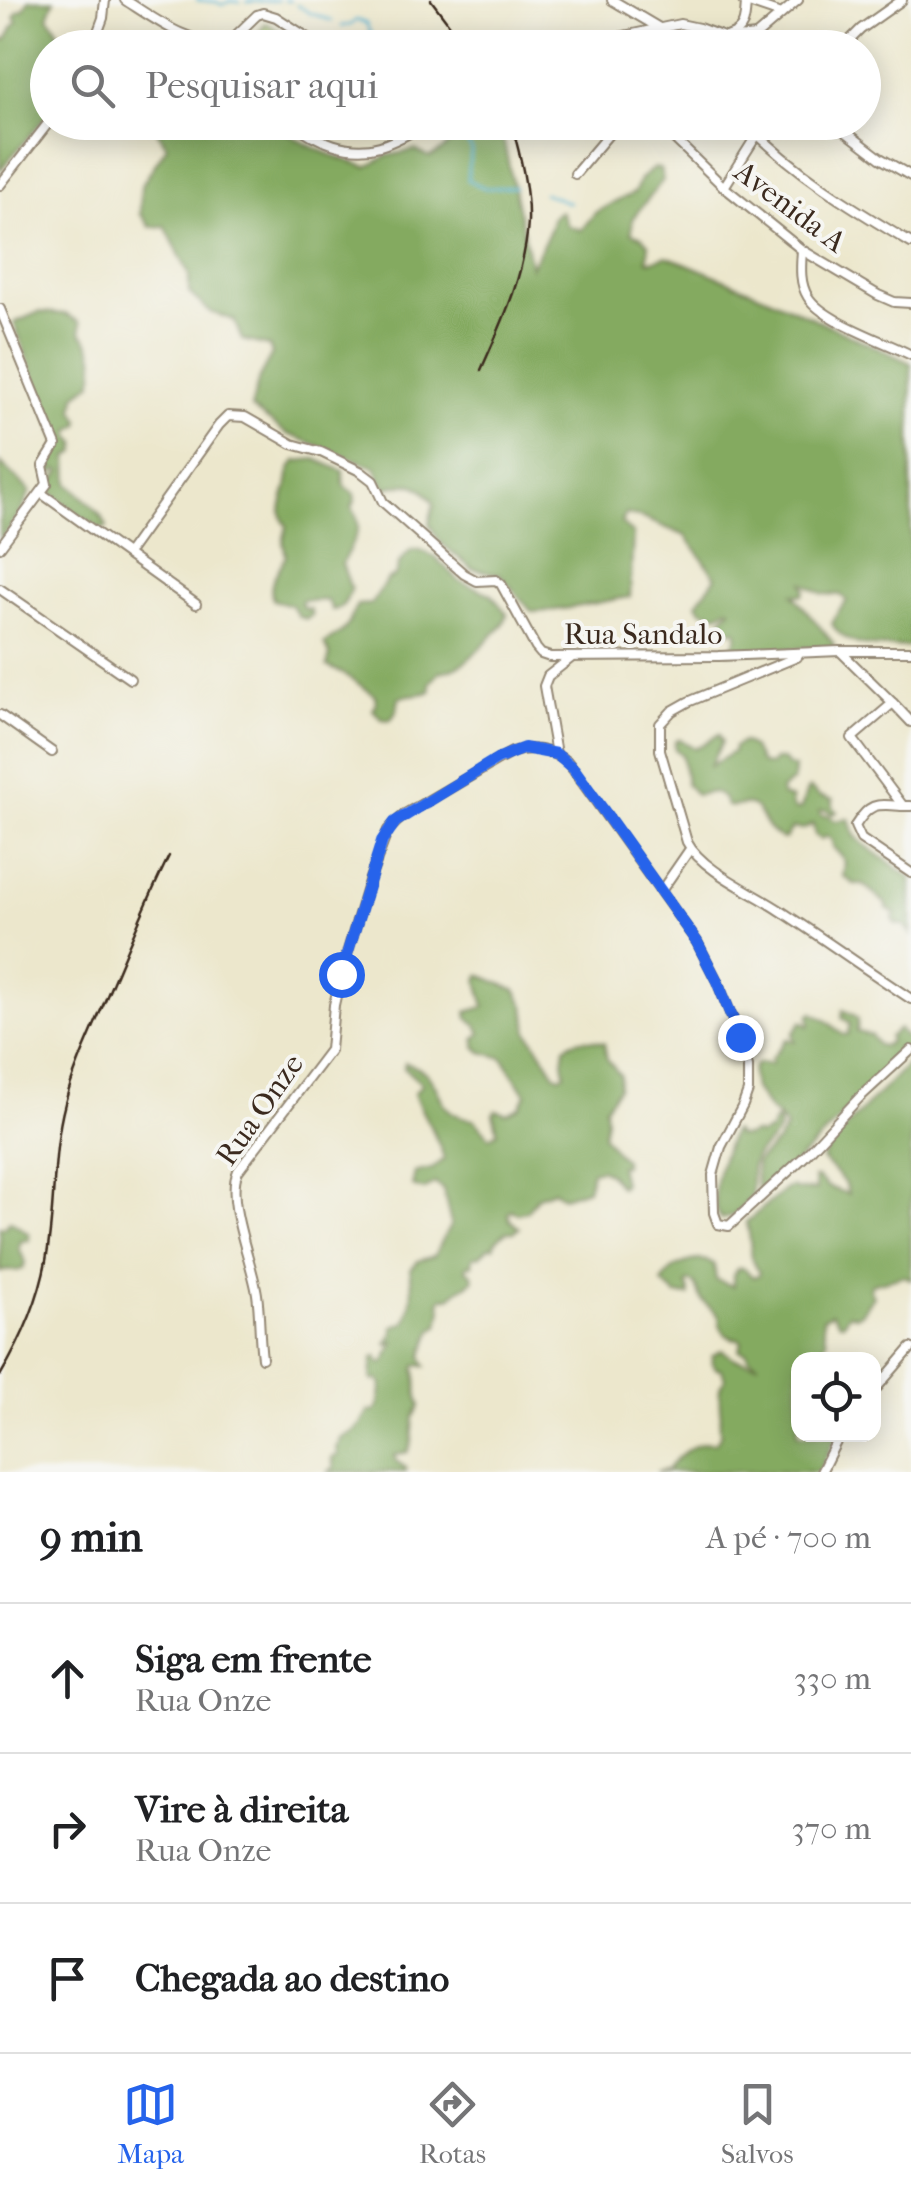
<!DOCTYPE html>
<html lang="pt">
<head>
<meta charset="utf-8">
<style>
  :root { --surface:#fff; --page:#f6f6f6; --text:#202124; --muted:#757577; --line:#e0e0e0; --accent:#2563eb }
  body { margin:0; font-family:"IM FELL French Canon",serif; background:var(--page); color:var(--text) }
  .controls { position:absolute; right:30px; bottom:30px; display:grid; overflow:hidden; border-radius:20px; box-shadow:0 5px 25px #0003 }
  .controls button { width:90px; height:90px; display:grid; place-items:center; padding:0; border:0; border-bottom:2px solid var(--line); background:var(--surface); color:var(--text); font:50px sans-serif }
  .stop { position:absolute; width:30px; height:30px; margin:-22px; border:8px solid #2563eb; border-radius:50%; background:#fff }
  .stop.end { background:#2563eb; border-color:#fff; box-shadow:0 2px 10px #0008 }
  .list { margin:0; padding:0; list-style:none }
  h2 { display:flex; justify-content:space-between; align-items:center; height:130px; margin:0; padding:0 40px; font-size:42px }
  h2 small { font-size:32px; font-weight:400; color:var(--muted) }
  .list li { display:grid; grid-template-columns:65px 1fr auto; gap:30px; align-items:center; box-sizing:border-box; height:150px; padding:0 40px; border-top:2px solid var(--line) }
  .list b { display:block; font-size:38px; white-space:nowrap }
  .list p { margin:0; font-size:32px; white-space:nowrap; color:var(--muted) }
  .list em { font-size:32px; font-style:normal; color:var(--muted) }
  .icon { flex:none; width:55px; height:55px; fill:none; stroke:currentColor; stroke-width:2; stroke-linecap:round; stroke-linejoin:round }
  .map { position:relative; flex:none; width:911px; height:1472px; overflow:hidden }
  .search { position:absolute; background:var(--surface); box-shadow:0 5px 25px #0003; left:30px; right:30px; top:30px; height:110px; display:flex; align-items:center; gap:25px; box-sizing:border-box; padding:0 35px; border-radius:55px; color:var(--muted); font-size:38px }
  .sheet { height:580px; background:var(--surface) }
  nav { display:flex; justify-content:space-around; align-items:center; box-sizing:border-box; height:140px; border-top:2px solid var(--line); background:var(--surface); font-size:28px; color:var(--muted) }
  nav a { display:grid; justify-items:center; gap:5px }
  nav .on { color:var(--accent) }
  .map>svg:first-child { display:block }
</style>
</head>
<body>
<div class="map">
<svg width="911" height="1472" viewBox="0 0 911 1472">
  <rect width="100%" height="100%" fill="#f6f6f2"/>
  <filter id="ink" filterUnits="userSpaceOnUse"><feTurbulence type="fractalNoise" baseFrequency=".01" numOctaves="2"/><feDisplacementMap in="SourceGraphic" scale="20" xChannelSelector="R" yChannelSelector="G"/><feConvolveMatrix kernelMatrix="1 2 1 2 8 2 1 2 1" color-interpolation-filters="sRGB"/></filter>
  <filter id="wash" filterUnits="userSpaceOnUse"><feTurbulence type="fractalNoise" baseFrequency=".0048" numOctaves="4" result="noise"/><feDisplacementMap in="SourceGraphic" scale="40" xChannelSelector="R" yChannelSelector="G"/><feGaussianBlur stdDeviation="2.25" result="paint"/><feColorMatrix in="noise" values="0 0 0 0 0 0 0 0 0 0 0 0 0 0 0 0 0 1.4 0 .05"/><feComposite in="paint" operator="in"/></filter>
  <g filter="url(#wash)">
    <rect width="100%" height="100%" fill="#ece7cc"/>
    <path fill="#a6c56d" stroke="#707846" stroke-width="2.5" d="M 266,23 L 305,47 L 249,47 Z"/>
    <g fill="#84aa60" stroke="#606a3f" stroke-width="2.5">
      <path d="M 29,0 L 54,0 L 48,17 C 58,27 62,34 56,47 L 48,48 L 44,84 L 47,89 L 47,115 L 0,170 L 0,40 L 7,40 L 12,28 L 18,21 L 14,17 L 18,11 L 23,10 Z"/>
      <path d="M 152,123 L 274,123 C 300,145 335,157 367,167 L 387,156 L 415,150 L 429,157 C 461,146 449,122 496,123 L 504,143 L 531,267 L 548,234 L 553,216 L 561,211 L 568,226 L 581,230 L 596,212 L 635,192 L 640,179 L 654,168 L 660,169 L 663,180 L 632,219 L 632,233 L 642,237 L 649,245 L 647,260 L 652,261 L 666,256 L 685,263 L 767,297 L 911,363 L 911,647 C 884,647 847,651 832,624 L 838,612 L 847,601 L 841,595 L 823,594 L 803,583 L 805,590 L 803,595 L 793,594 L 834,644 L 832,647 L 730,652 L 737,638 L 737,631 L 727,630 L 720,625 L 723,617 L 731,609 L 728,608 L 718,614 L 701,610 L 697,603 L 716,577 L 686,536 L 643,518 L 626,514 L 621,523 L 633,534 L 630,597 C 597,602 565,611 532,612 L 500,574 L 472,569 L 440,542 L 429,524 L 434,503 C 418,480 410,483 385,488 L 375,467 L 287,434 L 251,408 L 259,378 L 272,354 L 269,346 L 242,340 L 234,320 L 210,312 L 189,293 L 189,274 L 165,226 L 150,227 L 140,213 L 141,186 L 167,146 Z"/>
      <path d="M 39,312 L 65,314 L 80,322 L 81,333 C 95,347 98,364 92,383 L 76,395 L 74,410 L 80,420 L 79,425 L 71,430 L 70,435 L 77,443 L 76,452 L 68,457 L 69,484 C 82,496 100,510 107,527 L 101,529 L 76,513 L 52,493 L 52,483 L 61,471 L 58,469 L 52,474 L 49,472 C 50,461 57,454 59,444 L 14,323 Z"/>
      <path d="M 315,459 L 343,471 C 343,482 343,488 354,493 L 355,501 L 352,508 C 367,530 351,542 342,564 L 351,589 C 347,599 344,609 332,610 L 328,601 C 319,599 312,602 303,600 L 301,604 L 304,609 L 310,609 L 312,615 L 307,619 L 299,617 L 291,605 L 273,600 C 267,582 278,572 286,556 L 283,542 L 287,526 C 278,513 281,508 285,494 C 290,481 286,472 296,461 Z"/>
      <path d="M 0,463 L 30,491 L 23,509 L 0,541 Z"/>
      <path d="M 411,550 L 421,550 L 436,558 L 459,581 L 491,594 L 507,614 C 504,630 491,635 481,647 C 469,660 459,669 440,672 L 430,683 L 431,691 C 420,696 410,693 399,698 L 397,710 L 391,720 L 382,719 L 373,710 L 376,703 L 375,695 L 344,674 L 327,666 L 330,654 L 324,644 C 331,638 342,634 348,625 C 352,618 352,612 357,605 L 371,604 L 388,579 L 395,576 L 400,562 Z"/>
      <path d="M 719,734 L 722,742 L 710,766 L 733,752 L 734,747 L 743,742 L 752,747 L 761,764 L 770,765 L 774,760 L 783,760 L 788,766 L 794,768 L 793,781 L 781,790 L 782,796 L 792,799 L 791,805 L 796,810 L 801,809 L 807,790 L 810,788 L 819,796 L 833,800 L 833,807 L 837,812 L 832,814 L 827,810 L 819,811 L 821,815 L 829,816 L 835,821 L 849,819 L 855,836 L 862,843 L 911,878 L 911,935 L 904,925 L 896,924 L 893,918 L 895,914 L 887,909 L 885,903 L 863,884 L 854,884 L 843,876 C 847,858 845,861 833,847 L 832,840 L 827,836 L 821,839 L 815,835 L 813,824 L 804,829 L 792,828 L 785,839 L 781,839 C 777,836 771,832 768,828 C 762,821 761,811 752,806 C 743,802 737,808 727,806 L 723,798 L 713,792 L 696,795 L 686,784 L 682,755 L 675,749 L 675,741 L 680,739 L 695,749 Z"/>
      <path d="M 480,975 L 516,990 L 525,1006 L 528,1031 L 555,1074 L 560,1076 L 565,1073 L 563,1061 L 565,1047 C 577,1037 589,1039 604,1043 L 607,1059 L 620,1075 L 618,1088 L 605,1107 L 606,1120 L 603,1135 L 616,1152 L 624,1159 L 624,1165 L 619,1165 L 623,1183 L 620,1187 L 609,1174 L 600,1169 L 592,1171 L 587,1189 L 563,1197 L 554,1190 L 538,1196 L 527,1211 L 517,1213 L 511,1210 L 508,1213 L 510,1220 L 519,1228 L 514,1232 L 506,1232 L 496,1241 L 494,1247 L 489,1247 L 480,1256 L 473,1257 L 472,1265 L 467,1265 L 466,1270 L 472,1274 L 473,1280 C 466,1287 458,1288 452,1296 L 442,1298 L 440,1303 L 442,1309 L 439,1326 L 433,1329 L 422,1357 L 426,1366 L 417,1365 L 415,1369 C 420,1380 415,1393 420,1405 L 414,1417 L 412,1442 L 408,1452 L 394,1455 L 396,1461 L 406,1468 L 406,1472 L 328,1472 L 334,1467 L 332,1458 L 338,1455 L 337,1447 L 342,1437 C 356,1433 362,1424 369,1411 L 374,1412 L 378,1407 L 382,1384 L 378,1379 L 374,1381 L 371,1378 L 373,1358 L 377,1356 L 379,1363 L 384,1363 L 395,1342 L 394,1341 L 389,1345 L 387,1343 L 393,1334 L 393,1326 L 405,1323 C 412,1307 413,1287 410,1270 L 418,1261 L 434,1256 L 451,1224 L 443,1190 L 435,1183 L 424,1190 L 412,1186 L 415,1172 L 432,1169 L 444,1159 C 437,1133 423,1118 414,1093 L 422,1084 L 404,1068 L 405,1063 C 452,1075 426,1115 474,1119 L 490,1137 L 498,1132 L 493,1114 L 496,1110 L 507,1113 L 520,1107 L 526,1094 L 503,1058 L 482,1052 L 476,1047 L 475,1040 L 481,1033 L 476,1024 L 468,1018 L 467,1012 L 485,1007 L 478,981 Z"/>
      <path d="M 843,1010 L 854,1015 L 858,1019 L 857,1032 L 871,1035 L 878,1045 L 884,1046 L 890,1041 L 889,1037 L 899,1029 L 903,1035 L 909,1039 L 909,1048 L 802,1157 L 759,1193 L 756,1181 L 756,1162 L 778,1141 L 786,1128 C 782,1118 773,1115 767,1107 C 762,1100 760,1094 754,1089 L 752,1074 L 754,1066 L 759,1063 L 771,1064 L 771,1058 C 778,1052 781,1045 787,1039 L 795,1041 L 793,1034 L 801,1022 L 805,1022 L 808,1026 L 810,1024 L 809,1015 L 813,1013 L 827,1021 L 843,1035 L 848,1034 L 850,1023 L 842,1018 Z"/>
      <path d="M 911,1060 L 911,1279 L 903,1276 L 871,1284 L 870,1290 L 873,1296 L 862,1312 L 856,1316 L 849,1313 L 843,1323 L 839,1323 L 832,1313 L 823,1317 L 823,1327 L 827,1340 L 819,1352 L 820,1359 L 798,1360 L 798,1434 L 837,1435 L 819,1472 L 656,1472 L 667,1470 C 677,1456 696,1440 714,1443 C 726,1435 716,1428 721,1417 C 720,1413 719,1393 720,1388 C 721,1384 724,1382 725,1378 L 721,1369 L 716,1368 L 712,1363 L 712,1356 L 722,1350 L 735,1359 L 759,1364 L 749,1358 L 747,1353 L 739,1350 L 742,1342 L 739,1339 C 725,1339 719,1329 719,1316 L 701,1299 L 695,1284 L 689,1281 L 686,1284 L 689,1290 L 689,1296 L 676,1295 L 662,1283 C 670,1265 697,1254 714,1264 L 716,1280 L 733,1286 L 733,1275 L 737,1269 L 743,1268 L 753,1277 L 758,1275 L 759,1272 C 747,1259 753,1238 746,1222 L 786,1189 L 792,1187 L 798,1190 L 816,1190 L 814,1178 L 818,1178 L 828,1187 L 848,1194 C 846,1178 831,1171 822,1159 L 832,1142 Z"/>
      <path d="M 775,1120 L 780,1124 C 778,1139 764,1144 756,1156 C 748,1168 752,1184 752,1197 L 734,1215 L 721,1219 C 706,1195 722,1156 732,1132 L 734,1131 L 737,1136 L 747,1136 L 753,1133 L 759,1135 L 770,1131 Z"/>
      <path d="M 10,1220 L 29,1234 L 29,1240 L 21,1241 L 19,1248 L 25,1262 L 23,1269 C 15,1273 9,1269 0,1272 L 0,1226 L 5,1227 Z"/>
    </g>
    <g fill="none" stroke-linecap="round" stroke-linejoin="round">
      <g stroke="#50b1ce" stroke-width="2.5">
        <path d="M 197,0 L 217,2 L 222,5 L 230,1 L 240,2"/>
        <path d="M 284,0 L 290,1"/>
        <path d="M 247,2 L 278,0"/>
        <path d="M 297,5 L 310,13 L 332,21"/>
        <path d="M 342,26 L 351,25 L 356,20 L 366,23 L 372,38 L 385,48"/>
        <path d="M 448,122 L 461,133 L 472,150 L 468,167 L 468,180 L 485,188 L 515,187"/>
        <path d="M 544,193 L 569,203"/>
      </g>
    </g>
  </g>
  <g filter="url(#ink)">
    <g fill="none" stroke-linecap="round" stroke-linejoin="round">
      <g stroke="#948875" stroke-width="12">
        <g id="minor">
          <path d="M 125,0 C 155,19 190,46 228,43 L 257,15 L 263,13 L 276,17 L 324,48"/>
          <path d="M 612,0 L 661,29 L 679,48"/>
          <path d="M 743,1 L 781,14"/>
          <path d="M 177,33 L 195,48"/>
          <path d="M 729,36 C 746,31 745,17 746,2"/>
          <path d="M 92,48 L 103,18 L 105,0"/>
          <path d="M 593,48 L 614,38 L 680,24 L 699,28 L 729,39 L 756,36"/>
          <path d="M 746,48 L 756,36 L 798,0"/>
          <path d="M 842,48 L 861,29 L 902,0"/>
          <path d="M 292,122 C 316,141 349,155 380,146 C 397,141 414,130 431,122"/>
          <path d="M 657,122 L 724,187 L 802,250 L 878,295 L 894,302 L 911,303"/>
          <path d="M 745,122 C 793,172 852,208 911,243"/>
          <path d="M 833,122 L 880,158 L 911,176"/>
          <path d="M 575,174 L 619,122"/>
          <path d="M 0,185 L 49,122"/>
          <path d="M 724,187 L 765,122"/>
          <path d="M 802,250 C 801,265 799,283 808,297 C 823,321 884,341 911,355"/>
          <path d="M 0,309 L 56,445 L 43,466 L 47,484 L 0,547"/>
          <path d="M 41,493 L 196,604"/>
          <path d="M 127,554 L 219,425 L 228,416 L 245,417 L 292,444 L 321,452 L 360,471 L 373,481 L 383,502 L 464,574 L 477,581 L 496,580 L 501,584 L 536,648 L 541,654 L 550,657 L 719,656 L 840,651 L 911,651"/>
          <path d="M 0,589 L 130,679"/>
          <path d="M 841,652 L 893,703 L 852,738 L 903,806 L 911,806"/>
          <path d="M 797,657 L 688,702 L 672,711 L 660,724 L 660,750 L 687,842 C 702,871 755,893 781,911 C 825,940 867,970 911,999"/>
          <path d="M 893,703 L 911,722"/>
          <path d="M 0,715 L 52,752"/>
          <path d="M 556,754 L 544,686 L 548,676 L 571,658"/>
          <path d="M 903,806 C 876,804 870,802 855,826 L 861,839 L 911,873"/>
          <path d="M 661,891 L 690,849"/>
          <path d="M 262,1358 C 259,1337 260,1315 257,1294 C 252,1261 225,1200 238,1171 L 330,1050 L 334,1005 L 341,974 L 369,881 L 388,830 L 405,814 L 512,752 C 532,746 549,749 567,761 L 697,942 L 717,981 L 740,1037 L 748,1067 L 748,1091 L 743,1105 L 721,1147 L 713,1175 L 714,1213 L 718,1224 L 729,1226 L 804,1157 L 859,1098 L 911,1050"/>
          <path d="M 874,1391 L 911,1348"/>
          <path d="M 821,1472 L 840,1434"/>
        </g>
      </g>
      <use href="#minor" stroke="#fff" stroke-width="8"/>
      <g stroke="#3b2a1e" stroke-width="2.5">
        <path d="M 431,0 L 467,48"/>
        <path d="M 481,370 C 502,323 525,275 528,222 C 529,189 520,154 511,122"/>
        <path d="M 0,1376 C 25,1334 44,1289 49,1240 C 55,1195 53,1148 65,1103 C 74,1069 90,1036 104,1003 C 125,954 145,904 169,856"/>
      </g>
    </g>
  </g>
  <g fill="none" stroke-linecap="round" stroke-linejoin="round" filter="url(#ink)">
    <path stroke="#2563eb" stroke-width="12" d="M 341,974 L 382,841 L 395,822 L 497,759 L 524,748 L 556,754 L 574,769 L 697,942 L 717,981 L 740,1037"/>
  </g>
  <g text-anchor="middle" dominant-baseline="central" stroke-width="8" stroke-linejoin="round" paint-order="stroke">
    <g font-size="30" fill="#3b2a1e" stroke="#f6f6f2">
      <text transform="translate(790 207) rotate(37)">Avenida A</text>
      <text x="643" y="634">Rua Sandalo</text>
      <text transform="translate(260 1110) rotate(-55)">Rua Onze</text>
    </g>
  </g>
</svg>
<div class="controls">
<button><svg class="icon" aria-label="locate" viewBox="0 0 24 24"><circle cx="12" cy="12" r="6"/><path d="M12 2v4M12 18v4M2 12h4M18 12h4"/></svg></button>
</div>
<div class="stop" style="left:341px;top:974px"></div>
<div class="stop end" style="left:740px;top:1037px"></div>
<div class="search"><svg class="icon" aria-label="search" viewBox="0 0 24 24"><circle cx="10" cy="10" r="6"/><path d="M15 15l6 6"/></svg>Pesquisar aqui</div>
</div>
<section class="sheet">
<h2>9 min<small>A pé · 700 m</small></h2>
<ul class="list">
<li><svg class="icon" aria-label="ahead" viewBox="0 0 24 24"><path d="M12 20V5M6 11l6-6 6 6"/></svg><div><b>Siga em frente</b><p>Rua Onze</p></div><em>330 m</em></li>
<li><svg class="icon" aria-label="right" viewBox="0 0 24 24"><path d="M7 20v-9h11M14 6l5 5-5 5"/></svg><div><b>Vire à direita</b><p>Rua Onze</p></div><em>370 m</em></li>
<li><svg class="icon" aria-label="arrive" viewBox="0 0 24 24"><path d="M6 21V4h12l-3 4 3 4H6"/></svg><div><b>Chegada ao destino</b></div></li>
</ul>
</section>
<nav>
<a class="on"><svg class="icon" aria-label="map" viewBox="0 0 24 24"><path d="M3 6l6-2 6 2 6-2v14l-6 2-6-2-6 2zM9 4v14M15 6v14"/></svg>Mapa</a>
<a><svg class="icon" aria-label="directions" viewBox="0 0 24 24"><path d="M12 3l9 9-9 9-9-9zM9 14v-3h6M13 9l2 2-2 2"/></svg>Rotas</a>
<a><svg class="icon" aria-label="saved" viewBox="0 0 24 24"><path d="M7 4h10v16l-5-4-5 4z"/></svg>Salvos</a>
</nav>
</body>
</html>
